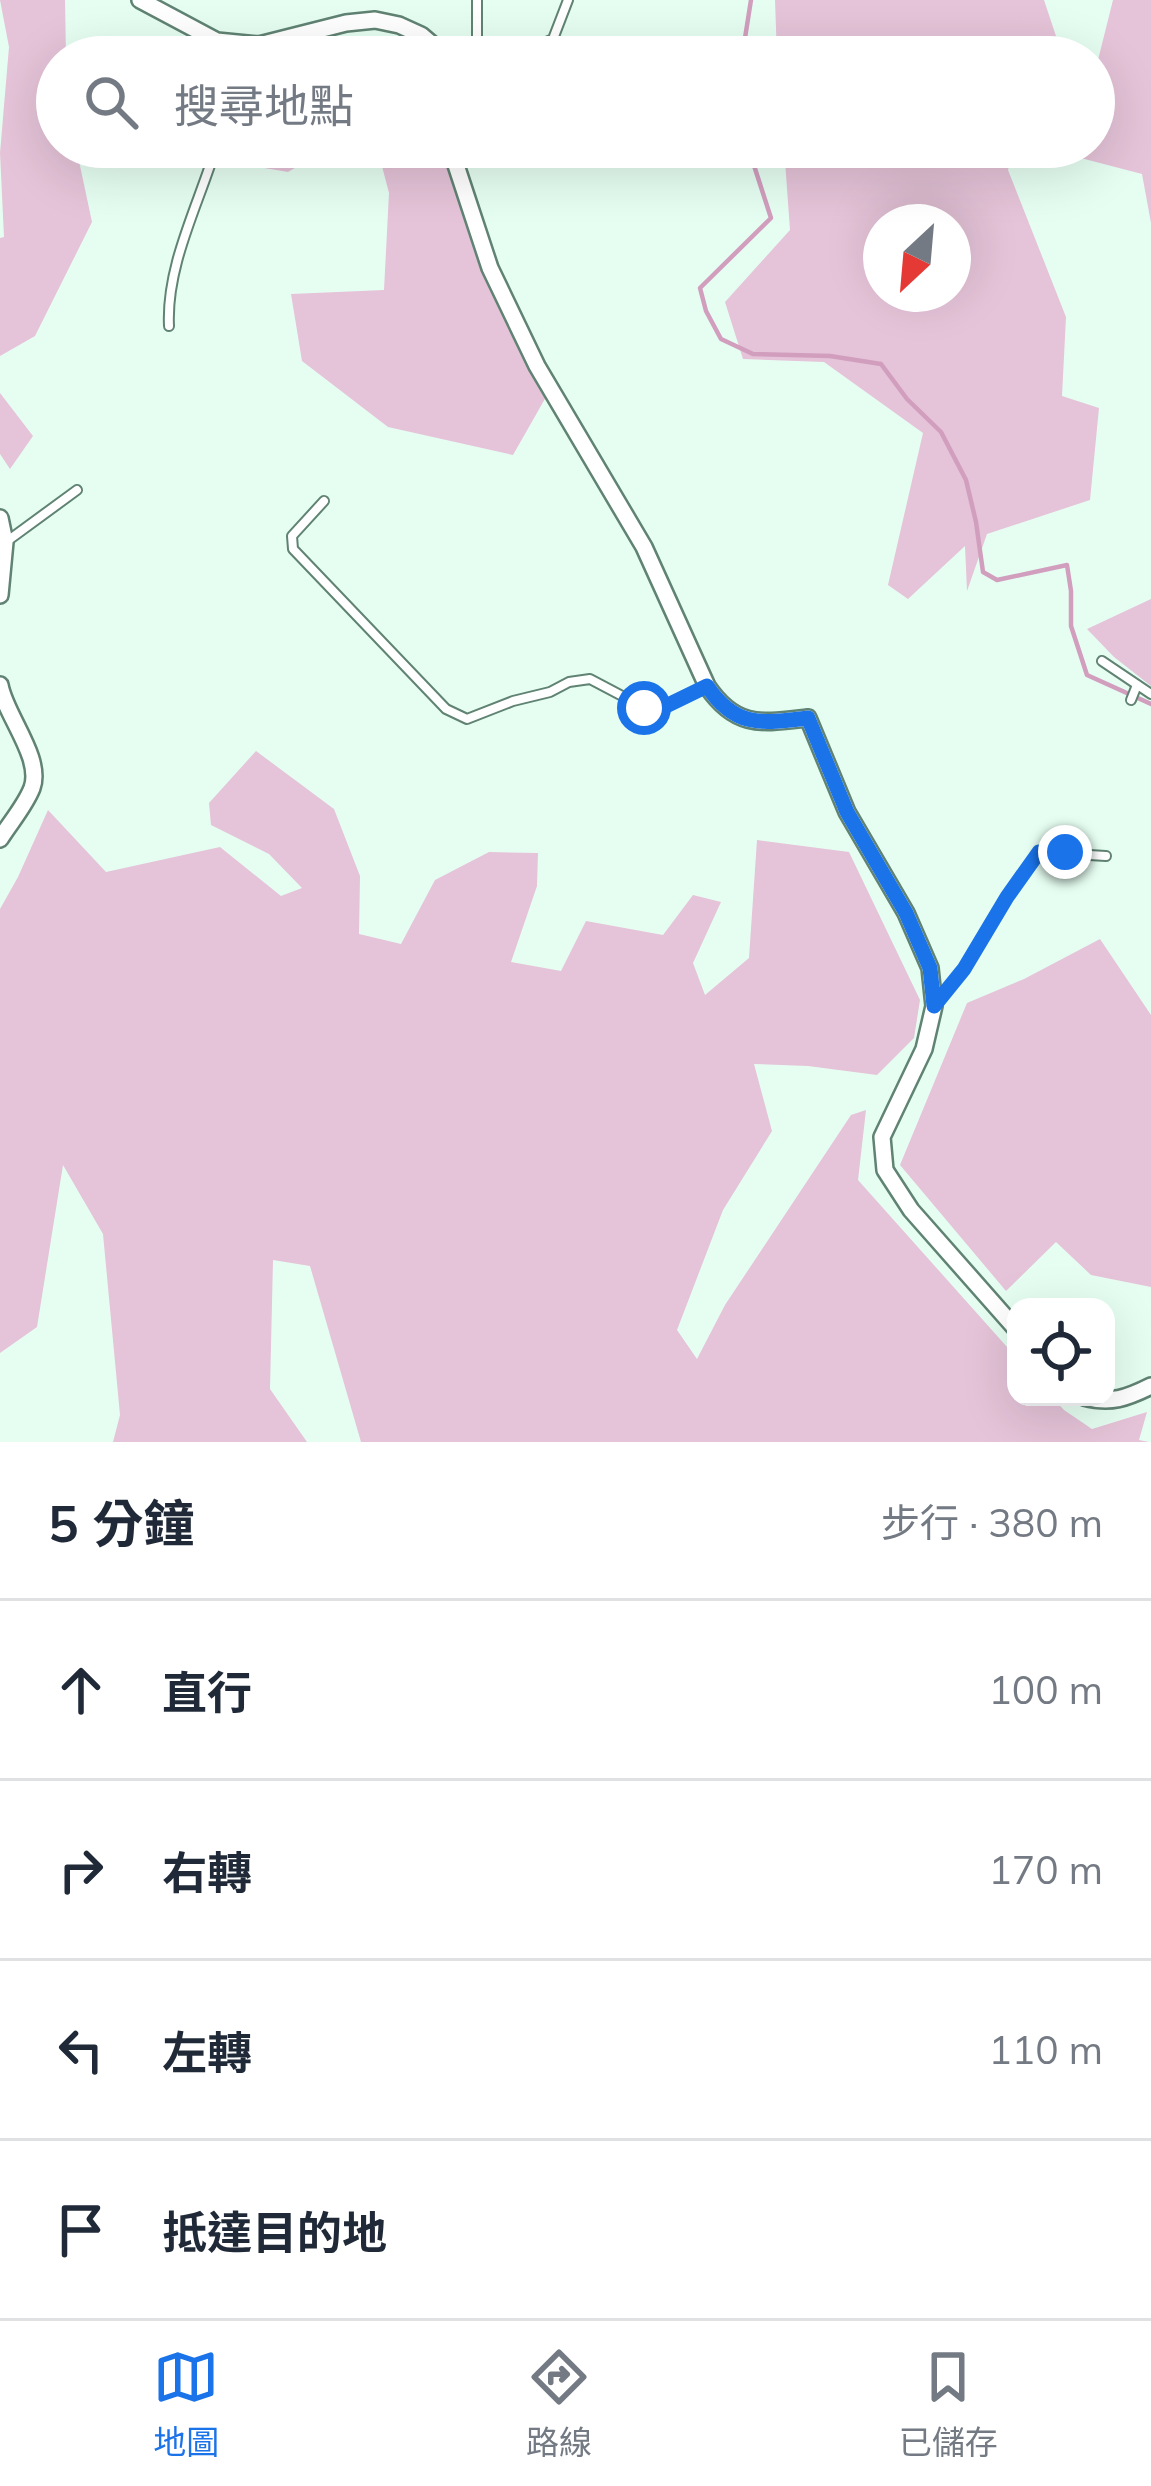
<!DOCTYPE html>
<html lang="zh-TW">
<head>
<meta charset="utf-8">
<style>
  :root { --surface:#fff; --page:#f6f6f7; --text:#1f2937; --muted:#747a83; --line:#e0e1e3; --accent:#1a73e8 }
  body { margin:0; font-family:Mulish,"Noto Sans TC",sans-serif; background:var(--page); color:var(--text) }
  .controls { position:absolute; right:36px; bottom:36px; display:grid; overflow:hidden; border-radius:24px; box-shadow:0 12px 48px #0002 }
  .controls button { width:108px; height:108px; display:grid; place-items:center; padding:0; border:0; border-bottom:3px solid var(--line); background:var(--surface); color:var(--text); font:60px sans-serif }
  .compass { position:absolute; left:863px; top:204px; width:108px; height:108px; border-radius:50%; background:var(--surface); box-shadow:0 12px 48px #0002; rotate:206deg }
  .stop { position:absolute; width:36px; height:36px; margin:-27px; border:9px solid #1a73e8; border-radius:50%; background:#fff }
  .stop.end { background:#1a73e8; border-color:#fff; box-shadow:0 3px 12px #0008 }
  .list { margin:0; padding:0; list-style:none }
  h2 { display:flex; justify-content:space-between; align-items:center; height:156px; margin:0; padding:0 48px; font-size:51px }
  h2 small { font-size:39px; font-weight:400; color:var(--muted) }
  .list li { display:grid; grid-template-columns:78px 1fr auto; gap:36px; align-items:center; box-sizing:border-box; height:180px; padding:0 48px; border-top:3px solid var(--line) }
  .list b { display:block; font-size:45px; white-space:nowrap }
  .list em { font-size:39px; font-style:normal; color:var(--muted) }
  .icon { flex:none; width:66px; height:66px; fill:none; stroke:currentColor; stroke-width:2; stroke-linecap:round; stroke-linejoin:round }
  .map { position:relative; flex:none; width:1151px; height:1442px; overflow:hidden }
  .search { position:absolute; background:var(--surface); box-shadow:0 12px 48px #0002; left:36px; right:36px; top:36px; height:132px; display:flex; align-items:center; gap:30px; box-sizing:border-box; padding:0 42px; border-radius:66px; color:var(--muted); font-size:45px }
  .sheet { height:876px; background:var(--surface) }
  nav { display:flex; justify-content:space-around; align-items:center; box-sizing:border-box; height:168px; border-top:3px solid var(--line); background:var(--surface); font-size:33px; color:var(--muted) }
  nav a { display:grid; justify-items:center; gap:6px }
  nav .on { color:var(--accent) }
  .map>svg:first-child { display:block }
</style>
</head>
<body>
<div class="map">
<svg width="1151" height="1442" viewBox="0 0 1151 1442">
  <rect width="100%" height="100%" fill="#e6fef2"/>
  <g fill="#e5c3d8" fill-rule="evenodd">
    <path d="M 0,0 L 65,0 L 66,57 L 57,57 L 57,147 L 76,147 L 92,222 L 35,336 L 0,356 L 0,238 L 4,237 L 0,153 L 9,47 Z"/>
    <path d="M 775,0 L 1044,0 L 1058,42 L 1048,57 L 777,57 Z"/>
    <path d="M 1113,0 L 1151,0 L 1151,223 L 1142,174 L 1073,156 L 1075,147 L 1094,147 L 1094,76 Z"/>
    <path d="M 251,147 L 331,147 L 288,172 L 246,165 Z"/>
    <path d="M 377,147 L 444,147 C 471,232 498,321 546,397 L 513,455 L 388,427 L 302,361 L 291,294 L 384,290 L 389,193 Z"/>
    <path d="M 784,147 L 1014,147 L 1008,170 L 1066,317 L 1062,396 L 1099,408 L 1090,500 L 987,534 L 967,591 L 965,546 L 908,599 L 888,585 L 923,433 L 824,362 L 743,359 L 725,302 L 790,230 ZM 881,222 L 953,222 L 953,294 L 881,294 Z"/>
    <path d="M 0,393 L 33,436 L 10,469 L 0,454 Z"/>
    <path d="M 1151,599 L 1151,686 L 1114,657 L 1087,629 Z"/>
    <path d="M 256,751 L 334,809 L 360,876 L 359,934 L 401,944 L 435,880 L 489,852 L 538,853 L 537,886 L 511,962 L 561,971 L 586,921 L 663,935 L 693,895 L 721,902 L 693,963 L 705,995 L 749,958 L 757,840 L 849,852 L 920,1000 L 914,1038 L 877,1075 L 808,1066 L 754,1064 L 772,1131 L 723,1210 L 677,1330 L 697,1359 L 725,1305 L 851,1115 L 866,1110 L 858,1180 L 1016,1357 L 1016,1397 L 1052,1397 L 1064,1410 L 1092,1429 L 1147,1412 L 1139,1440 L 1149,1442 L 361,1442 L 310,1266 L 273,1260 L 270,1389 L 307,1442 L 113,1442 L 120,1415 L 103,1234 L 63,1165 L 37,1327 L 0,1353 L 0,909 L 18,877 L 48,810 L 106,872 L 220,847 L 281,896 L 302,888 L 269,854 L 211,825 L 209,803 Z"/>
    <path d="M 1100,939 L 1151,1015 L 1151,1287 L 1091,1275 L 1056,1242 L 1006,1291 L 900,1165 L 967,1003 L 1024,979 Z"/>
  </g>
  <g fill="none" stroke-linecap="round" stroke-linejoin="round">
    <g stroke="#d19ebe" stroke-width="4.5">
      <path d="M 742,57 L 751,0"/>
      <path d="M 748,147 L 771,218 L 700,288 L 706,311 L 721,339 L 753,354 L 830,356 L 881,364 L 907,399 L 941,432 L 966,480 L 976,522 L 983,572 L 997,580 L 1067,565 L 1071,591 L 1071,626 L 1087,675 L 1151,704"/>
    </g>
    <g stroke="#608373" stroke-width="12">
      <g id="lane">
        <path d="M 477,0 L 477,46"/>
        <path d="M 463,57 L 477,46 L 537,46 L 553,39 L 568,0"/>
        <path d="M 169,326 C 166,265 199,204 216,147"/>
        <path d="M 324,501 L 292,536 L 293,549 L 446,709 L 467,719 L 513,701 L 550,692 L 569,682 L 590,679 L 645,708 L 668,705 L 706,686"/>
        <path d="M 6,542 L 77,490"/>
        <path d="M 1102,661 L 1151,694"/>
        <path d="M 1131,700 L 1137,685"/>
        <path d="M 935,1005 L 964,969 L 1007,897 L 1039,852 L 1106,856"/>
      </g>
    </g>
    <g stroke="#608373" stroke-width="20">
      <g id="street">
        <path d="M 140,0 L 217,41 L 259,45 L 346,23 L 375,20 L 399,25 L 421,35 L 447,57"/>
        <path d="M 455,147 L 455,162 L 490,268 L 537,366 L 644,547 L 707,686 C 736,729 762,723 808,718 L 847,812 L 906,913 L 930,968 L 934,1006 L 924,1049 L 882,1137 L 885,1170 L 911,1210 L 1016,1329"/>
        <path d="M 0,518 L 5,542 L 0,595"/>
        <path d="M 0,685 C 5,715 43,758 32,788 C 25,806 10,823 0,839"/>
        <path d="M 1084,1397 C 1111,1404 1127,1398 1151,1386"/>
      </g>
    </g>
    <use href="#lane" stroke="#fff" stroke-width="8"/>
    <use href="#street" stroke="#fff" stroke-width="15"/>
  </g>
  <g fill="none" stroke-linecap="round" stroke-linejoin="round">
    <path stroke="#1a73e8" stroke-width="15" d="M 644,708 L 668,705 L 707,686 C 736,729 762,723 808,718 L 847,812 L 906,913 L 930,968 L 934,1006 L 964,969 L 1007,897 L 1039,852 L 1065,852"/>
  </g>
</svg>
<div class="controls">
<button><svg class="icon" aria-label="locate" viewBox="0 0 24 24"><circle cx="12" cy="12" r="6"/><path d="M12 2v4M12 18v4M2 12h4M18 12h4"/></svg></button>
</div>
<svg class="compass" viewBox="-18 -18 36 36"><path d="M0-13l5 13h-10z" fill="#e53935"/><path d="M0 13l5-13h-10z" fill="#747a83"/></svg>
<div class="stop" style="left:644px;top:708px"></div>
<div class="stop end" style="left:1065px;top:852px"></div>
<div class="search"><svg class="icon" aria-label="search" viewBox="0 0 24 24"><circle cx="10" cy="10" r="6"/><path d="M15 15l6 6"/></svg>搜尋地點</div>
</div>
<section class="sheet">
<h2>5 分鐘<small>步行 · 380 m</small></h2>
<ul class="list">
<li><svg class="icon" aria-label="ahead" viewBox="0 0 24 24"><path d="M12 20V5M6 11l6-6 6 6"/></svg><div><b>直行</b></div><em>100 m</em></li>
<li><svg class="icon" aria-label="right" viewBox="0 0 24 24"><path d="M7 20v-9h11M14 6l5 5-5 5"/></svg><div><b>右轉</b></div><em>170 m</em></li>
<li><svg class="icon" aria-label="left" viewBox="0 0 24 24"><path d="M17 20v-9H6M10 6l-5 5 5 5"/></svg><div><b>左轉</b></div><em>110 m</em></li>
<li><svg class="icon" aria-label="arrive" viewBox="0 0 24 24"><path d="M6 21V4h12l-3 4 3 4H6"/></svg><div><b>抵達目的地</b></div></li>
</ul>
</section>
<nav>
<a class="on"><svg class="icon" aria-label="map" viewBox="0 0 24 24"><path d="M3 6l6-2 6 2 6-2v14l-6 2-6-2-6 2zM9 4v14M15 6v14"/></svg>地圖</a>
<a><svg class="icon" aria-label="directions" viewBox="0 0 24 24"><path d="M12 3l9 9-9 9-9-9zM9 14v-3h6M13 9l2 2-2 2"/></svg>路線</a>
<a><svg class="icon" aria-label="saved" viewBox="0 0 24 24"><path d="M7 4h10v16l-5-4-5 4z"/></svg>已儲存</a>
</nav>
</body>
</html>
